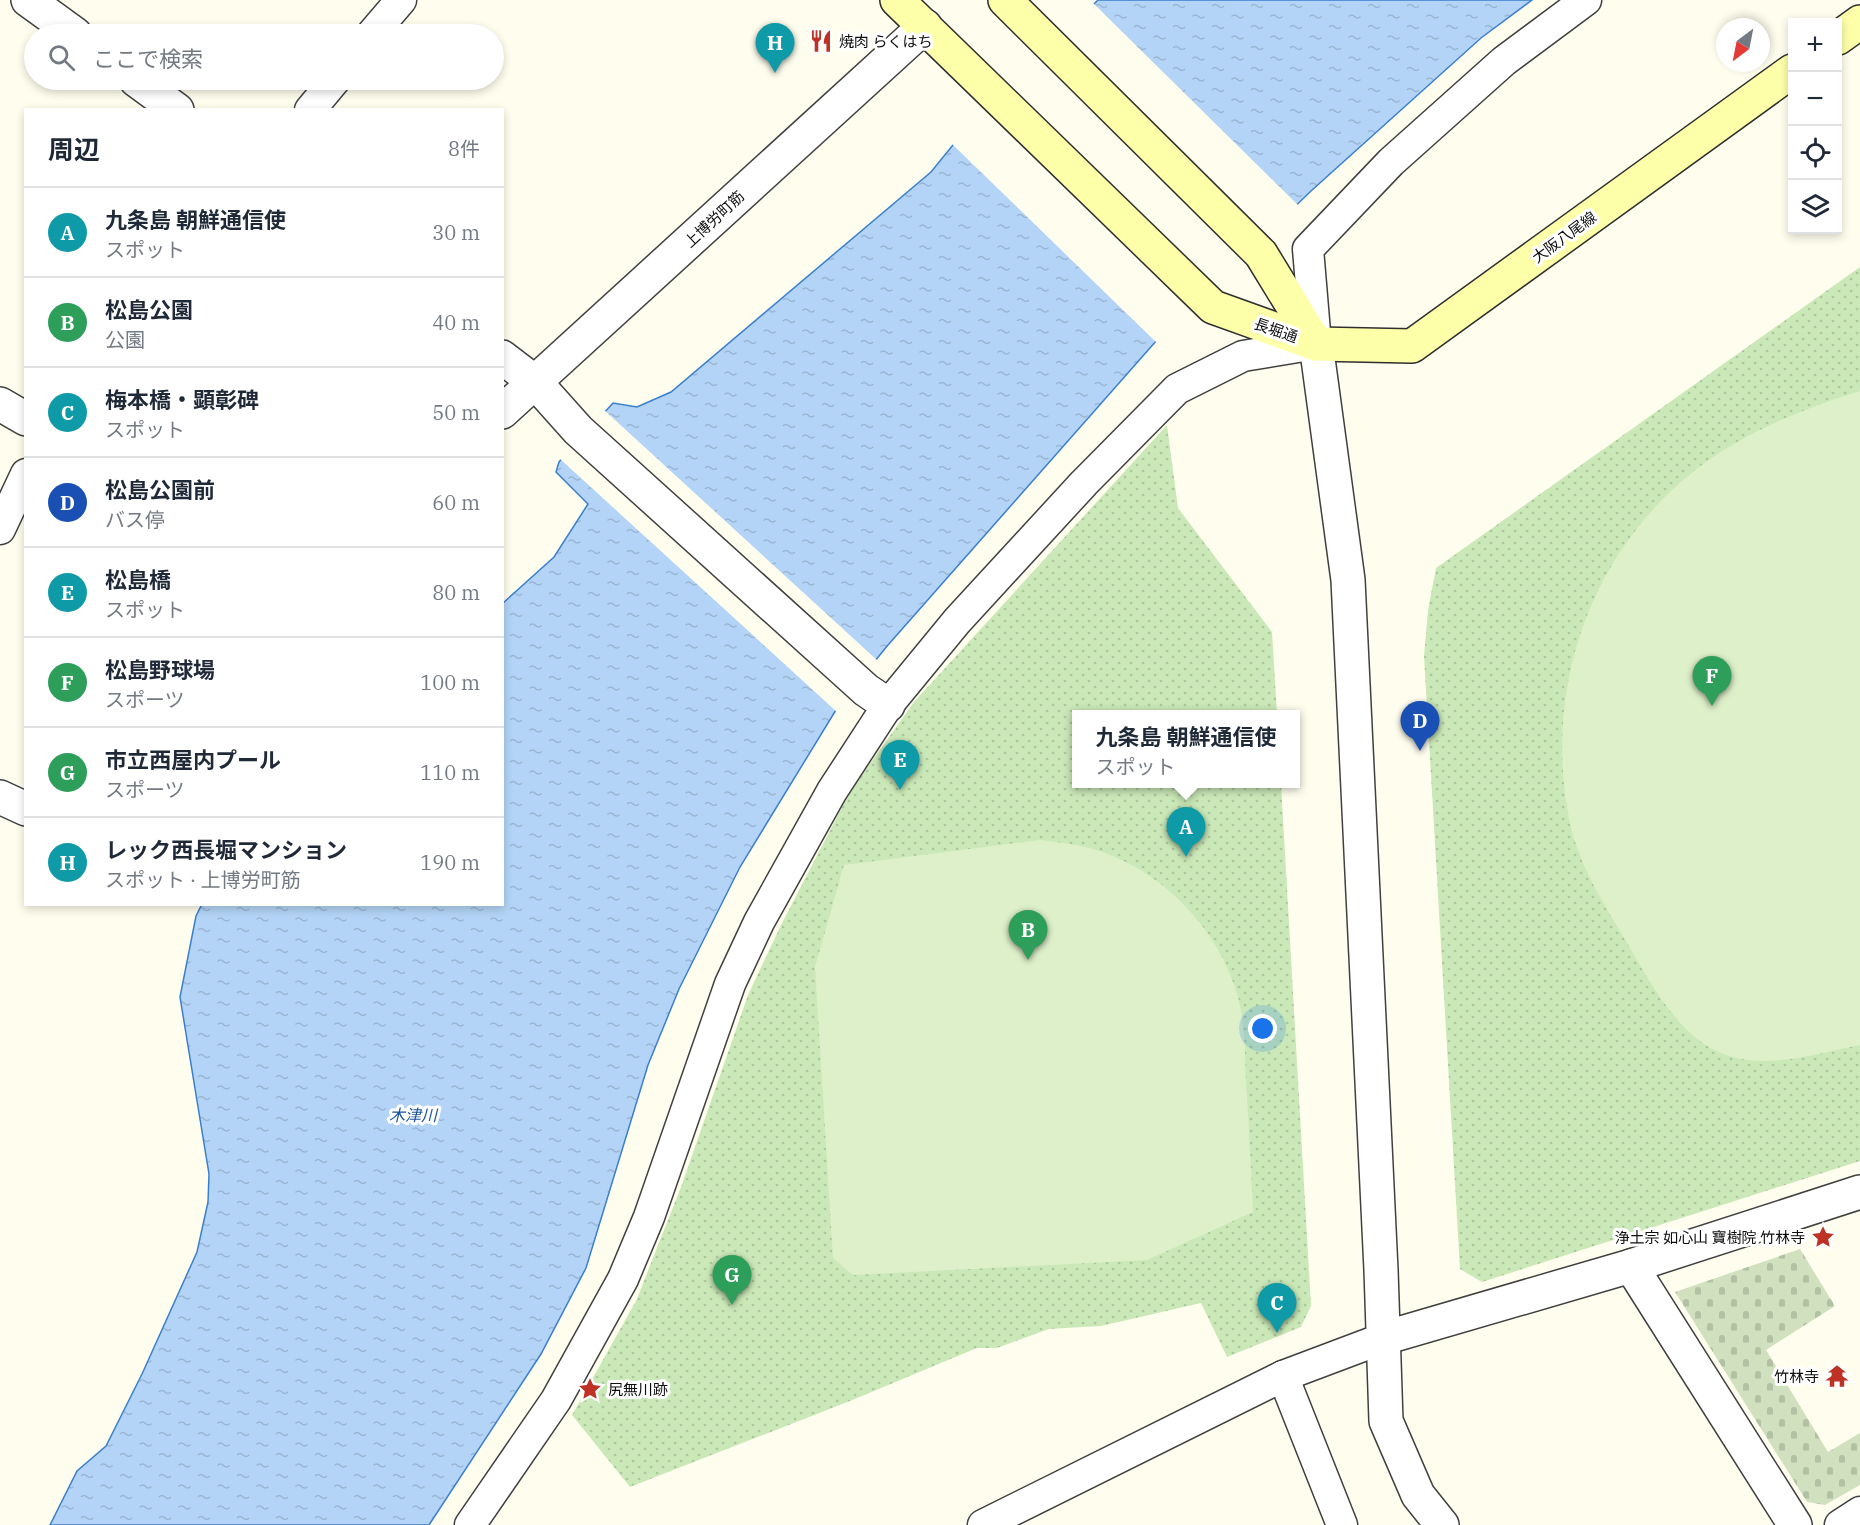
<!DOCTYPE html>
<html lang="ja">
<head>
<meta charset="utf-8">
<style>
  :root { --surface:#fff; --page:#f2f2f3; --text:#1f2937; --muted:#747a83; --line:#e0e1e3; --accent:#db2777 }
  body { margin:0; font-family:"IBM Plex Serif","Noto Sans JP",serif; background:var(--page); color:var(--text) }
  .controls { position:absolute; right:18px; top:18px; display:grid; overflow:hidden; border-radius:0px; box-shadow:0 3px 9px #0003 }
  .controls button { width:54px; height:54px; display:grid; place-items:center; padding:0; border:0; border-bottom:2px solid var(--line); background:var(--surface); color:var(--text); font:30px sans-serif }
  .compass { position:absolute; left:1716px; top:18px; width:54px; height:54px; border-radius:50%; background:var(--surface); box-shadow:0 3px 9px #0003; rotate:212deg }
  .you { position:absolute; left:1263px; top:1029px; width:21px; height:21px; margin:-15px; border:4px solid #fff; border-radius:50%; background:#1a73e8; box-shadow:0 0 0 9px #1a73e833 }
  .badge { display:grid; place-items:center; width:39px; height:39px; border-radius:50%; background:var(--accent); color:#fff; font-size:20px; font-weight:700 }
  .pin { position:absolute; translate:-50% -50px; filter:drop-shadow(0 2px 3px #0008) }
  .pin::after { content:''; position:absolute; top:32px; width:21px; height:18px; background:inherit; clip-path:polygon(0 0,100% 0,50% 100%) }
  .popup { position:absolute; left:1072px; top:710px; width:228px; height:78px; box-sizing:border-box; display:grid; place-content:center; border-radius:0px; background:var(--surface); filter:drop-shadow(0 2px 4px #0005); font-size:20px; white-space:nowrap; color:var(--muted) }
  .popup b { font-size:22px; color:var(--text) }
  .popup::after { content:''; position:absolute; left:50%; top:100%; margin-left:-12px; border:12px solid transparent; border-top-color:var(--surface) }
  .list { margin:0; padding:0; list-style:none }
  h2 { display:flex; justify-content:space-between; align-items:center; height:78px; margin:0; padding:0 24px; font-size:26px }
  h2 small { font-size:20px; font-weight:400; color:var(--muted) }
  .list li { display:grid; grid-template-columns:39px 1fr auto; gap:18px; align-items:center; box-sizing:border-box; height:90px; padding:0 24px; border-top:2px solid var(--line) }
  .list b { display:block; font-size:22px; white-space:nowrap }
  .list p { margin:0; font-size:20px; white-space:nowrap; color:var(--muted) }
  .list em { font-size:20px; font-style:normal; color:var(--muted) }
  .icon { flex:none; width:33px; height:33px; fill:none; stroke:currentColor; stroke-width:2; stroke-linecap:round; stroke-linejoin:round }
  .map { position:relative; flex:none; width:1860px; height:1525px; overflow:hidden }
  .search { position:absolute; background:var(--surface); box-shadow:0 3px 9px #0003; left:24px; top:24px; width:480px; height:66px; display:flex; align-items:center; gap:15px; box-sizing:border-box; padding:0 21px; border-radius:33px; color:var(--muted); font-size:22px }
  .panel { position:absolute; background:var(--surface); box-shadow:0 3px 9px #0003; left:24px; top:108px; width:480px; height:798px; border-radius:0px }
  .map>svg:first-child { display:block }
</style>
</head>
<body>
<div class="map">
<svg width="1860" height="1525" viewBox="0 0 1860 1525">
  <defs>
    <pattern id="cemetery-stones" width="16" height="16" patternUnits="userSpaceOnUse" patternTransform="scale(1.5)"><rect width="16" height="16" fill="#d1e1bf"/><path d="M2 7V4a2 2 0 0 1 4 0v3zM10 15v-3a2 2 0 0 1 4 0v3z" fill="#b2c0a3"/></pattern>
    <pattern id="park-dots" width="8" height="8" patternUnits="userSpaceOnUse" patternTransform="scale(1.5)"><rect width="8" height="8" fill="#cbe9b8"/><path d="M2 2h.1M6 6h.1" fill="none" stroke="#adc79d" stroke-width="1.8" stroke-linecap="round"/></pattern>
    <pattern id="water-ripples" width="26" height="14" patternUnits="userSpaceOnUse" patternTransform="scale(1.5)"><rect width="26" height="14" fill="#b3d4f6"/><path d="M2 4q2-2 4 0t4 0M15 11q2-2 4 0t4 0" fill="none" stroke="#99b5d2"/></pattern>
  </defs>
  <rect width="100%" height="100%" fill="#fffeee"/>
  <path fill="url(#cemetery-stones)" d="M 1800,1249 L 1835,1306 L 1766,1350 L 1828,1452 L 1860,1433 L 1860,1485 L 1825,1505 L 1807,1502 L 1675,1292 Z"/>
  <g fill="url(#park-dots)">
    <path d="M 1860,267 L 1860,1161 L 1482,1282 L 1460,1269 L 1424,656 L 1428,610 L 1436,568 Z"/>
    <path d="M 1167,425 L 1178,508 L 1272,632 L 1277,714 L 1076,714 L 1076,784 L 1281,784 L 1311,1306 L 1301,1327 L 1227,1357 L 1201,1303 L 1101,1326 L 1049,1329 L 997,1348 L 977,1348 L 850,1401 L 630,1487 L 572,1415 L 636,1301 L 681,1187 L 748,995 L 781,925 L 851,790 L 914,702 Z"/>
  </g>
  <g fill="#def0ca">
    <path d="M 1860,391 L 1860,1045 C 1818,1053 1769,1070 1726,1055 C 1677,1038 1648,978 1623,936 C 1600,898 1575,857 1568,813 C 1545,684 1591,553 1694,471 C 1744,432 1800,410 1860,391 Z"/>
    <path d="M 1040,840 C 1065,843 1092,846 1115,857 C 1175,883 1223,938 1239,1001 C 1245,1027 1245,1057 1246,1083 C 1249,1126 1251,1169 1253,1212 L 1147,1260 L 853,1275 L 833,1258 L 815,967 L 844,865 Z"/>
  </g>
  <path fill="url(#water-ripples)" stroke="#3a7fcd" stroke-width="1.5" d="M 1098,0 L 1532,0 L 1481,38 L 1311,191 L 1157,340 L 888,645 L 839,705 L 740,867 L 679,989 L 648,1065 L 586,1268 L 541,1354 L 429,1525 L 50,1525 L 77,1471 L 106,1446 L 142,1374 L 197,1252 L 208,1202 L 209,1174 L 180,997 L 196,916 L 202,904 L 502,904 L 503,603 L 554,557 L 588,504 L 556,472 L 559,462 L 613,403 L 637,407 L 671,392 L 931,172 L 957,140 Z"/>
  <g fill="#fffeee">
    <path d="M 1092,2 L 1299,206 L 1158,344 L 951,143 Z"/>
    <path d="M 603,409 L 878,661 L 838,713 L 559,458 Z"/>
  </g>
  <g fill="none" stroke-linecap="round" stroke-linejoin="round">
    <g stroke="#404040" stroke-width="33">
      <g id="minor">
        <path d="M 372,34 L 401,0"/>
        <path d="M 310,110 L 335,80"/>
        <path d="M 0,529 L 26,474"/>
        <path d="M 1283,1376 L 1342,1525"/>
        <path d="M 470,1525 L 556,1400 L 623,1279 L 649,1217 L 730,984 L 759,922 L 832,791 L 888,705 L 957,621 L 1084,483 L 1177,389 L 1243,356 L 1316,344 L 1308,249 L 1391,162 L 1504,61 L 1586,0"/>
        <path d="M 983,1525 L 1283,1376 L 1384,1338"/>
        <path d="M 1840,1525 L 1860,1512"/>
      </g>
    </g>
    <g stroke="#404040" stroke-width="36">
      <g id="tertiary">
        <path d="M 28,0 L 75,34"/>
        <path d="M 136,80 L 177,110"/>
        <path d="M 1316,344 L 1348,580 L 1381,1270 L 1386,1421 L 1418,1495 L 1442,1525"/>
        <path d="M 502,357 L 536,383 L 578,430 L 866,690 L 888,705"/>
        <path d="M 0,404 L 26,419"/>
        <path d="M 502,412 L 925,26"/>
        <path d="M 0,797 L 26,809"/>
        <path d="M 1631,1266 L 1795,1525"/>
        <path d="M 1384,1338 L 1631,1266 L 1860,1192"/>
      </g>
    </g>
    <g stroke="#2f2f2f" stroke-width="36">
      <g id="secondary">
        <path d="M 897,0 L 1213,307 L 1316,344 L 1412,346 L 1792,71"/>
        <path d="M 1005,0 L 1261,254 L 1316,344"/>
        <path d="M 1838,38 L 1860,22"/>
      </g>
    </g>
    <use href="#minor" stroke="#fff" stroke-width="30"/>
    <use href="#tertiary" stroke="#fff" stroke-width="33"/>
    <use href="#secondary" stroke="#fdffa9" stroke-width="33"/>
  </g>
  <defs>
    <g id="restaurant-bare" transform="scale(1.8)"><path d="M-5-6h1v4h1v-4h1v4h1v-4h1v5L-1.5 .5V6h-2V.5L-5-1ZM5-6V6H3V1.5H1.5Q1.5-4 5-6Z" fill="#be3225" stroke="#fff" stroke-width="2.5" paint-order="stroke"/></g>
    <g id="sight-bare" transform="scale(1.8)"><path d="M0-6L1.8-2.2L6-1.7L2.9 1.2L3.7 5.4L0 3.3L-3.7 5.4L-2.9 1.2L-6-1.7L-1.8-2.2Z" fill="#be3225" stroke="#fff" stroke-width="2.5" paint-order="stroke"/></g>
    <g id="temple-bare" transform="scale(1.8)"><path d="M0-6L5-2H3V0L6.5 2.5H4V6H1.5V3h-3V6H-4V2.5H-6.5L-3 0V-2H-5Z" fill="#be3225" stroke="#fff" stroke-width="2.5" paint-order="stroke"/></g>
  </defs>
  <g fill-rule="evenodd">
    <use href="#restaurant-bare" x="821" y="41"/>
    <use href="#sight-bare" x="1823" y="1237"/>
    <use href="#temple-bare" x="1837" y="1376"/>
    <use href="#sight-bare" x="590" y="1389"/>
  </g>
  <g text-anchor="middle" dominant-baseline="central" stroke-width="6" stroke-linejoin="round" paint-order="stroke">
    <g font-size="15" fill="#0d0d0d" stroke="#fff" text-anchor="start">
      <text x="839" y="41">焼肉 らくはち</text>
      <text x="1805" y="1237" text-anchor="end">浄土宗 如心山 寶樹院 竹林寺</text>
      <text x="1819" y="1376" text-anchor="end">竹林寺</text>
      <text x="608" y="1389">尻無川跡</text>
    </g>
    <g font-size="15" fill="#0d0d0d" stroke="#fff">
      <text transform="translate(714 219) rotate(-43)">上博労町筋</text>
      <text transform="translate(1564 237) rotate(-36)">大阪八尾線</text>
      <text transform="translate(1276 330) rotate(19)">長堀通</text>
    </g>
    <g font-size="16" font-style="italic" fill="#17529f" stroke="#fff">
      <text x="413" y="1115">木津川</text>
    </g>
  </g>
</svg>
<div class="controls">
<button>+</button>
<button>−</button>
<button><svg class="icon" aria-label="locate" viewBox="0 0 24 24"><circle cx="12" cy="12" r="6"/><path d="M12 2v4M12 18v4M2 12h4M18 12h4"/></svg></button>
<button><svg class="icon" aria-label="layers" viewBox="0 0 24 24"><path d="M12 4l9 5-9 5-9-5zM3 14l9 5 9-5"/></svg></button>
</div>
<svg class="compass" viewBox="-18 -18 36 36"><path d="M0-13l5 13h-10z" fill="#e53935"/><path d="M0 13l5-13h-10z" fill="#747a83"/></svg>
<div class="you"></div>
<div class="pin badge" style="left:1186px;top:857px;background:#0f9aa8">A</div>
<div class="popup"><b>九条島 朝鮮通信使</b>スポット</div>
<div class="pin badge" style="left:1028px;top:960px;background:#2e9e5b">B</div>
<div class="pin badge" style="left:1277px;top:1333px;background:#0f9aa8">C</div>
<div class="pin badge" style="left:1420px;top:751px;background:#1a4fb4">D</div>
<div class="pin badge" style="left:900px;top:790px;background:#0f9aa8">E</div>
<div class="pin badge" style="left:1712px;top:706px;background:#2e9e5b">F</div>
<div class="pin badge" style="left:732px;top:1305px;background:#2e9e5b">G</div>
<div class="pin badge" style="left:775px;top:73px;background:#0f9aa8">H</div>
<div class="search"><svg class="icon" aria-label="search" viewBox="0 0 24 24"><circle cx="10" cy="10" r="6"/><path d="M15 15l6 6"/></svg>ここで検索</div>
<section class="panel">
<h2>周辺<small>8件</small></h2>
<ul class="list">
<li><span class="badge" style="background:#0f9aa8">A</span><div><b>九条島 朝鮮通信使</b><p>スポット</p></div><em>30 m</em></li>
<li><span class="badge" style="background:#2e9e5b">B</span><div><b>松島公園</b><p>公園</p></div><em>40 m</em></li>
<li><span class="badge" style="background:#0f9aa8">C</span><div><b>梅本橋・顕彰碑</b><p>スポット</p></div><em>50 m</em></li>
<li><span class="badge" style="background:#1a4fb4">D</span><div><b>松島公園前</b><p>バス停</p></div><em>60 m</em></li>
<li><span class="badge" style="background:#0f9aa8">E</span><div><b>松島橋</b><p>スポット</p></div><em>80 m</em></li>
<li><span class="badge" style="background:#2e9e5b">F</span><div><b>松島野球場</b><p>スポーツ</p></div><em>100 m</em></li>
<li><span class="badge" style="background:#2e9e5b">G</span><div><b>市立西屋内プール</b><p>スポーツ</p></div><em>110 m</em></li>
<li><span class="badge" style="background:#0f9aa8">H</span><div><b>レック西長堀マンション</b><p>スポット · 上博労町筋</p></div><em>190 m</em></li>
</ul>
</section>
</div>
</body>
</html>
